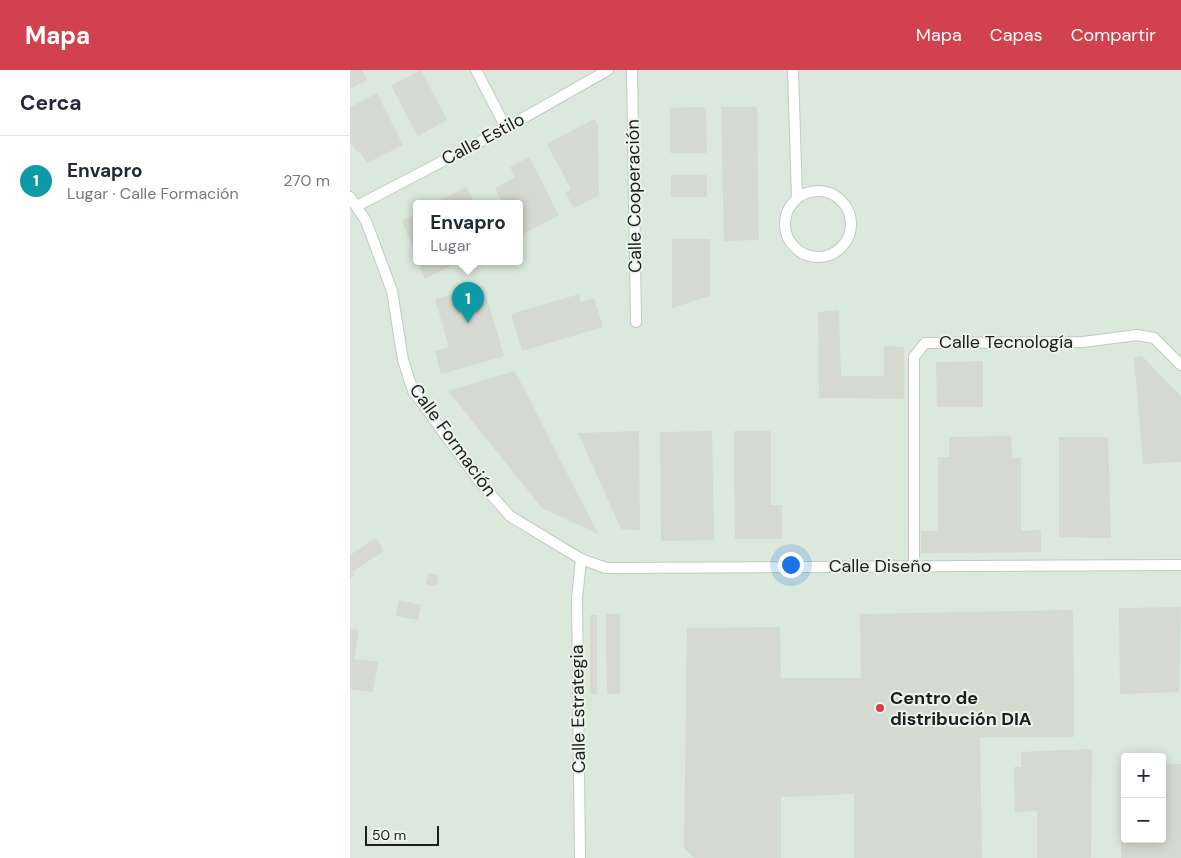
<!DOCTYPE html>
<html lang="es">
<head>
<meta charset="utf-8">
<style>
  :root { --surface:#fff; --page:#f6f6f7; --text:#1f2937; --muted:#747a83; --line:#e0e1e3; --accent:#d2424e }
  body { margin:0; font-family:"DM Sans",sans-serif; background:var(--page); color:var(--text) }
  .controls { position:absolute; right:15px; bottom:15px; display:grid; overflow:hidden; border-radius:5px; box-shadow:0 2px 12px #0003 }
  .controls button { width:45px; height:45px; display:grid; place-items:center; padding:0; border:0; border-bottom:1px solid var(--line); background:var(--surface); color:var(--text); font:25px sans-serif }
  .scale { position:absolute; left:15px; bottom:12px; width:74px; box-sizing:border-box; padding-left:5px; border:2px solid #1b1e1b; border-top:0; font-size:14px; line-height:18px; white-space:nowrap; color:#1b1e1b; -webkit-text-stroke:4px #ecf3ec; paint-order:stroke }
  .you { position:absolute; left:440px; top:494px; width:18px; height:18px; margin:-12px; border:4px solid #fff; border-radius:50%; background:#1a73e8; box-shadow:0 0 0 8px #1a73e833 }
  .badge { display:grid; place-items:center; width:32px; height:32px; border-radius:50%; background:var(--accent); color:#fff; font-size:16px; font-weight:700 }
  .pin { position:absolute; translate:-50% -41px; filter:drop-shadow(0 1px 2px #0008) }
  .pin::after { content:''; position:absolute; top:26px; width:18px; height:15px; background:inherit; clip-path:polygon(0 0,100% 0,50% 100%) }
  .popup { position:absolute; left:63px; top:130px; width:110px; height:65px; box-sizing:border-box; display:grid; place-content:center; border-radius:5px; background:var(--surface); filter:drop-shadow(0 1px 4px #0005); font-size:16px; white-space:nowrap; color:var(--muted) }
  .popup b { font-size:19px; color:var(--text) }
  .popup::after { content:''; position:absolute; left:50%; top:100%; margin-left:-10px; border:10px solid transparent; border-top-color:var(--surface) }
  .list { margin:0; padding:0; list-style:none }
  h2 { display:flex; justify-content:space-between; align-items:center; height:65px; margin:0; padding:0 20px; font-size:21px }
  h2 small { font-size:16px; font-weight:400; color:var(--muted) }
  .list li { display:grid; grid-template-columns:32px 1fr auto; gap:15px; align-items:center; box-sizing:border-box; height:90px; padding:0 20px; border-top:1px solid var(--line) }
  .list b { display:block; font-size:19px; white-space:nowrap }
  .list p { margin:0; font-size:16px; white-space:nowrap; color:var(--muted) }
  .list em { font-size:16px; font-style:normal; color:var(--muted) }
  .map { position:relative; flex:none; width:831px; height:788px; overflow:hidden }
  header { display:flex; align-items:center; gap:30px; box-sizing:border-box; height:70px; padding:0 25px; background:var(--accent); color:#fff }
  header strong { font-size:24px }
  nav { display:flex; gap:28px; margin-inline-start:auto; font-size:18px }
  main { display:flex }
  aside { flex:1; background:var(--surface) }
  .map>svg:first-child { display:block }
</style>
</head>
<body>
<header>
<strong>Mapa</strong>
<nav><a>Mapa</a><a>Capas</a><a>Compartir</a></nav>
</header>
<main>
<aside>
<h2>Cerca<small></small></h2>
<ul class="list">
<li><span class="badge" style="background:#0f9aa8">1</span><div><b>Envapro</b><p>Lugar · Calle Formación</p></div><em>270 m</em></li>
</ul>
</aside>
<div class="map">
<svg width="831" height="788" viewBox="0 0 831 788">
  <rect width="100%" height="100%" fill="#ecf3ec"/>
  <path fill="#dbe8dc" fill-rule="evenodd" d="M 0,0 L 831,0 L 831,788 L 0,788 ZM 67,134 L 169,134 L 169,192 L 67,192 ZM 775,687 L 812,687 L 812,769 L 775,769 Z"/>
  <g fill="#d6d9d0">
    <path d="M 0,0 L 12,0 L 17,10 L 0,19 Z"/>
    <path d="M 71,0 L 97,50 L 68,66 L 41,16 Z"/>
    <path d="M 27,23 L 53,75 L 17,93 L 10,82 L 8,83 L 0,72 L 0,37 Z"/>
    <path d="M 356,37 L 357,83 L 320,83 L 320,38 Z"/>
    <path d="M 371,37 L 407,37 L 409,170 L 374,171 Z"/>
    <path d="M 244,49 L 248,55 L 249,125 L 224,138 L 215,122 L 221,119 L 197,74 Z"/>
    <path d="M 179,87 L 209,145 L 169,166 L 169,134 L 153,134 L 145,118 L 165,107 L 160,97 Z"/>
    <rect x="321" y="105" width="36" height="22"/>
    <path d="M 116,117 L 125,134 L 83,134 Z"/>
    <path d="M 67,143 L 67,187 L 52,151 Z"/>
    <path d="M 322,169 L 360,169 L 360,226 L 322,238 Z"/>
    <path d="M 68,192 L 108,192 L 75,209 Z"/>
    <path d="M 133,215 L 154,286 L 91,304 L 85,281 L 99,277 L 85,229 Z"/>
    <path d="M 229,224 L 231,232 L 244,228 L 253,257 L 172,281 L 161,244 Z"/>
    <path d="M 489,240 L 491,306 L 534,306 L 534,276 L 554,277 L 554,329 L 469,328 L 468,242 Z"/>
    <path d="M 792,286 L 831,326 L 831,392 L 793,394 L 784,288 Z"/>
    <path d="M 633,291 L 633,337 L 587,337 L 586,292 Z"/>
    <path d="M 165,301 L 248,464 L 192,438 L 98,321 Z"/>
    <path d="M 289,361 L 290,460 L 271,459 L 228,363 Z"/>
    <path d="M 362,361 L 364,470 L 311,471 L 310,362 Z"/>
    <path d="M 384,361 L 421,361 L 421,435 L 432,435 L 432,469 L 385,469 Z"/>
    <path d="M 661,366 L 662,388 L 671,388 L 671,461 L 691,460 L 691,482 L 571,483 L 571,461 L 588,461 L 588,387 L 599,387 L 599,367 Z"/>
    <path d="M 709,367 L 758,367 L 761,468 L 709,467 Z"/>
    <path d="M 26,468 L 34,481 L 2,502 L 4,505 L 0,508 L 0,485 Z"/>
    <path d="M 79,503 L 88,505 L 86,516 L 76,514 Z"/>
    <path d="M 49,530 L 71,535 L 68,550 L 46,546 Z"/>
    <path d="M 831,537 L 829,622 L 770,624 L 769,538 Z"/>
    <path d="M 723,540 L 724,667 L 630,667 L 632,788 L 504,788 L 504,724 L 431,727 L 431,788 L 344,788 L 334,778 L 337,558 L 430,557 L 431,608 L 511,608 L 510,544 Z"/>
    <path d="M 256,544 L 270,544 L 270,624 L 257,624 Z"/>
    <rect x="240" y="545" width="7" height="79"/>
    <path d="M 0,559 L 9,560 L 4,589 L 28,592 L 23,622 L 0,619 Z"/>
    <path d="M 742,679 L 741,788 L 687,788 L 687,741 L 665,742 L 664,697 L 671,697 L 671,682 Z"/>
    <path d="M 771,694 L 775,694 L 775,769 L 812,769 L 812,694 L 831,694 L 831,788 L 771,788 Z"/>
  </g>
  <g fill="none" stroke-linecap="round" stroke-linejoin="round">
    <g stroke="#c3cac3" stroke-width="12">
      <g id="minor">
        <path d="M 126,0 L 156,58"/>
        <path d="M 282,0 L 286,252"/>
        <path d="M 443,0 L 447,128"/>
        <circle cx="468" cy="154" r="33"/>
        <path d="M 0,127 L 16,151 L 42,221 L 53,290 L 63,321 L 129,411 L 160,446 L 231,489 L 256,498 L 831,495"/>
        <path d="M 7,136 L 156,58 L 258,0"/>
        <path d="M 564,495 L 564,287 L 575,273 L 733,272 L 787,265 L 804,268 L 831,295"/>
        <path d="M 230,788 L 227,529 L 231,489"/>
      </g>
    </g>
    <use href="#minor" stroke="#fff" stroke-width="10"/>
  </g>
  <circle fill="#d2424e" stroke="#ecf3ec" stroke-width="2" cx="530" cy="638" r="5"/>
  <g text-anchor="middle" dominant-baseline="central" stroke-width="4" stroke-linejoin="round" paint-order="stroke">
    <g font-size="18" fill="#1b1e1b" stroke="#ecf3ec">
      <text transform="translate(133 69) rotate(-28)">Calle Estilo</text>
      <text transform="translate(284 126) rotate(-91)">Calle Cooperación</text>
      <text x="656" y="272">Calle Tecnología</text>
      <text transform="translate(103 370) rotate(54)">Calle Formación</text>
      <text x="530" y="496">Calle Diseño</text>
      <text transform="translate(228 639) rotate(-91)">Calle Estrategia</text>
    </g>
    <g font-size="18" font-weight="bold" fill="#1b1e1b" stroke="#ecf3ec" text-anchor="start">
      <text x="540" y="628">Centro de<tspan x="540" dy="21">distribución DIA</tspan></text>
    </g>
  </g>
</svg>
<div class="controls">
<button>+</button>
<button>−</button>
</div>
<div class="scale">50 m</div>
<div class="you"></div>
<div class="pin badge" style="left:118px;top:253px;background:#0f9aa8">1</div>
<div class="popup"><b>Envapro</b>Lugar</div>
</div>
</main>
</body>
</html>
